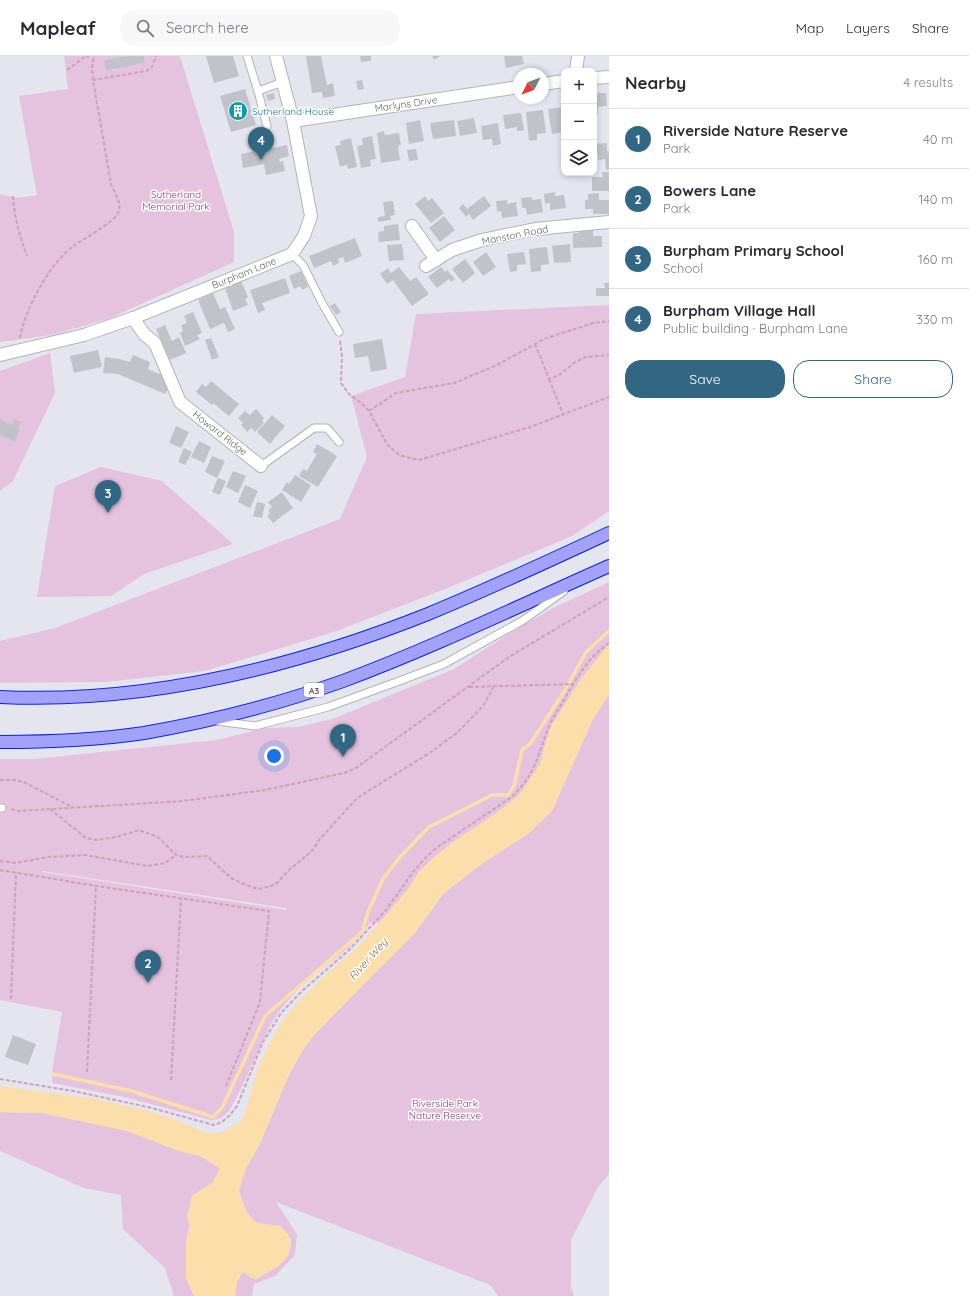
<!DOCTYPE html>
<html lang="en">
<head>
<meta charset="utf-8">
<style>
  :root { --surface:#fff; --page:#f7f7f7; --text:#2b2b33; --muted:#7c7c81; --line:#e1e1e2; --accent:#316782 }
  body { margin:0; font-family:Quicksand,sans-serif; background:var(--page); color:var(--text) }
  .controls { position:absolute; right:12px; top:12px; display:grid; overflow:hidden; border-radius:8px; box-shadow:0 2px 6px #0003 }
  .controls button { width:36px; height:36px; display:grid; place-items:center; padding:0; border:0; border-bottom:1px solid var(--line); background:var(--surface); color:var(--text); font:20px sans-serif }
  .compass { position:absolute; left:513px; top:12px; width:36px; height:36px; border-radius:50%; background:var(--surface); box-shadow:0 2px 6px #0003; rotate:228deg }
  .you { position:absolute; left:274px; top:700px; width:14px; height:14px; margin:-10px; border:3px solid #fff; border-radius:50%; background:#1a73e8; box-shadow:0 0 0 6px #1a73e833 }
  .badge { display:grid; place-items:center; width:26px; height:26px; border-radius:50%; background:var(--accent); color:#fff; font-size:13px; font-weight:700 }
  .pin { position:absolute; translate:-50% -33px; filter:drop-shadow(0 1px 2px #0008) }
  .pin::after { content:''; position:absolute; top:21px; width:14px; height:12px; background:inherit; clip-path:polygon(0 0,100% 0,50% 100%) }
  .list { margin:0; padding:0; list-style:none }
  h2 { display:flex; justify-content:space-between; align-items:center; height:52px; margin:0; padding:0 16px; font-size:17px }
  h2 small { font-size:13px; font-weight:400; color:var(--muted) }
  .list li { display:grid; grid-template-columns:26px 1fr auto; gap:12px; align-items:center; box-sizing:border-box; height:60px; padding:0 16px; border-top:1px solid var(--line) }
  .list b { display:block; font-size:15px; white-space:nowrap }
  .list p { margin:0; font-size:13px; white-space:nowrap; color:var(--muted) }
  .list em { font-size:13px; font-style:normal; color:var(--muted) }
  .actions { display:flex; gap:8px; padding:12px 16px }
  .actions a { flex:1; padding:9px 0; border:1px solid var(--accent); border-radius:16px; text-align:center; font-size:14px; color:var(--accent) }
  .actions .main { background:var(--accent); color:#fff }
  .icon { flex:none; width:22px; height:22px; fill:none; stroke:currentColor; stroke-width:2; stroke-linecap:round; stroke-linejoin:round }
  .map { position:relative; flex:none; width:609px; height:1240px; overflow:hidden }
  header { display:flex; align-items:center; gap:24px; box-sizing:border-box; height:56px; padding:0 20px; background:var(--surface); border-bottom:1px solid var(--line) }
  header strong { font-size:19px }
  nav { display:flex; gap:22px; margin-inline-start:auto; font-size:14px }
  .search { width:280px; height:36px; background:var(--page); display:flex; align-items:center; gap:10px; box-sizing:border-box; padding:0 14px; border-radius:16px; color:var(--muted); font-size:15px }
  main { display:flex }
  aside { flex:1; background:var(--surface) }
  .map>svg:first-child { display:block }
</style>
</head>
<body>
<header>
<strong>Mapleaf</strong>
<div class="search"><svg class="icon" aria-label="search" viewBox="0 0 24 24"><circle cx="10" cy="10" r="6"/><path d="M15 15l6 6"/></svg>Search here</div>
<nav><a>Map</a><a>Layers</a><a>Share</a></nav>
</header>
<main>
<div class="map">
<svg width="609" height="1240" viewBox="0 0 609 1240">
  <rect width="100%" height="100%" fill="#e5e5ef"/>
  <g fill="#e5c3de" fill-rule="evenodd">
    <path d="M 64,0 L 128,0 L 104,4 L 107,15 L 145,7 L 144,0 L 180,0 L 234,176 L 234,206 L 108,263 L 52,279 L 0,286 L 0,138 L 18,142 L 37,139 L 19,40 L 68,33 Z"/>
    <path d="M 609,249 L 609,455 L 572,480 L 450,531 L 334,576 L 205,615 L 106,626 L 0,627 L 0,585 L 55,572 L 340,463 L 367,401 L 351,340 L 405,321 L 416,258 Z"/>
    <path d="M 50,297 L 55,337 L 13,425 L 0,435 L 0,315 Z"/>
    <path d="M 101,411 L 162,425 L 233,488 L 144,518 L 111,540 L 37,541 L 55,430 Z"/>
    <path d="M 609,526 L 609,588 L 595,607 L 546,685 L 540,708 L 523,734 L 519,739 L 495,758 L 453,786 L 431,804 L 418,817 L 408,833 L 380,867 L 371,866 L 347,893 L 301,930 L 281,953 L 270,970 L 241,1033 L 229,1055 L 221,1062 L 211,1064 L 124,1041 L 52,1027 L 52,1015 L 62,956 L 0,944 L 0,703 L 33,703 L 217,684 L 265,672 L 299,671 L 335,662 L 454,613 L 510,577 L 553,552 ZM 43,815 L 286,852 L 287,854 L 43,816 Z"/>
    <path d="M 609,638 L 609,1118 L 598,1131 L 571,1184 L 571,1231 L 574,1240 L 498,1240 L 490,1229 L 276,1146 L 297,1178 L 295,1199 L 275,1220 L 254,1228 L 252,1240 L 235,1240 L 237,1226 L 242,1217 L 245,1216 L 251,1222 L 257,1222 L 278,1210 L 288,1200 L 291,1188 L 291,1183 L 280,1170 L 258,1167 L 254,1165 L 246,1155 L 238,1135 L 240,1126 L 246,1112 L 259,1090 L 288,1021 L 302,995 L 314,979 L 362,930 L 415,877 L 443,838 L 480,809 L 529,777 L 547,760 L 555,749 L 562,731 L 593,663 Z"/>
    <path d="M 0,1056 L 42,1057 L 126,1074 L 179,1095 L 200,1100 L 220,1112 L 213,1126 L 192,1140 L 187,1162 L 190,1168 L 186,1184 L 186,1222 L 194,1240 L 174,1240 L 165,1212 L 123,1173 L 121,1139 L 84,1132 L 0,1095 Z"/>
  </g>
  <path fill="#fbdea9" d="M 609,588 L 609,638 L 593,663 L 552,755 L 529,777 L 480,809 L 443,838 L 415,877 L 362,930 L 314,979 L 302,995 L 288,1021 L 259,1090 L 246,1112 L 239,1135 L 246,1155 L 254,1165 L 258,1167 L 280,1170 L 288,1178 L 291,1188 L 288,1200 L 278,1210 L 257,1223 L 251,1222 L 245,1216 L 242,1217 L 237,1226 L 235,1240 L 194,1240 L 186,1222 L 186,1184 L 190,1168 L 187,1162 L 188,1159 L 192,1140 L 213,1126 L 220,1112 L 200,1100 L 179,1095 L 127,1075 L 42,1057 L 0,1056 L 0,1030 L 96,1043 L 149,1055 L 171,1062 L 207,1077 L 219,1077 L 234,1070 L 240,1066 L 246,1054 L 257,1014 L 272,982 L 283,964 L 297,947 L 321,923 L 358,891 L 408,833 L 418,817 L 431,804 L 453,786 L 495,758 L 519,739 L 540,708 L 550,672 L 580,624 Z"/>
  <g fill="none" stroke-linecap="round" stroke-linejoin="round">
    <path stroke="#fbdea9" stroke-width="3.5" d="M 53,1018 L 132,1035 L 213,1061 L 222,1052 L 265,960 L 362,876 L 368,856 L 383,823 L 400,801 L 429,771 L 492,739 L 508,739 L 514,730 L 522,694 L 530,688 L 565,634 L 586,596 L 609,575"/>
  </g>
  <g fill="#c2c3ca">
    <path d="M 128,0 L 144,0 L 145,7 L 106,15 L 104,4 Z"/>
    <path d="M 206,0 L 233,0 L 239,20 L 214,27 Z"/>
    <path d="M 306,0 L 321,0 L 327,29 L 333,27 L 335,40 L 323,42 L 322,36 L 312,37 Z"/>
    <path d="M 360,0 L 371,0 L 371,5 L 361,6 Z"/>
    <path d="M 432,0 L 440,0 L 434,4 Z"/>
    <path d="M 504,0 L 522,0 L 524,8 L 506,12 Z"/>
    <path d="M 362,24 L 364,33 L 358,34 L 356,25 Z"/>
    <path d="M 245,33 L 256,69 L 231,76 L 220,40 Z"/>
    <path d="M 274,37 L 275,43 L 268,45 L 266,39 Z"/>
    <path d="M 594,37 L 606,37 L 607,50 L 598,51 L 598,58 L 594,58 Z"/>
    <path d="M 564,51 L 564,76 L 552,78 L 548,53 Z"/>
    <path d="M 543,54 L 546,77 L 537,78 L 537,84 L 529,85 L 526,56 Z"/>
    <path d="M 521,57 L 524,74 L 517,75 L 517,71 L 505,73 L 503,59 Z"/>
    <path d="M 474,62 L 477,77 L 460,80 L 457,65 Z"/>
    <path d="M 420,64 L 424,85 L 409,88 L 406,67 Z"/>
    <path d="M 454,64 L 456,80 L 433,83 L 430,67 Z"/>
    <path d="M 498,67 L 501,88 L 493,90 L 492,83 L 483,84 L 481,70 Z"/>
    <path d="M 384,75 L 385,79 L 399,77 L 401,89 L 398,90 L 400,104 L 381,107 L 377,77 Z"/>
    <path d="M 372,80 L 376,103 L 370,104 L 371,110 L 361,112 L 357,90 L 363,89 L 362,82 Z"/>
    <path d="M 351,82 L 357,111 L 348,113 L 347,109 L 340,111 L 335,90 L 341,89 L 340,85 Z"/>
    <path d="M 607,87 L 607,95 L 609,95 L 609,113 L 606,114 L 605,103 L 598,104 L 598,98 L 594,98 L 594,88 Z"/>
    <path d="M 287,89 L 289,100 L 279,103 L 280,106 L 283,105 L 285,115 L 266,119 L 264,108 L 243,112 L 241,98 Z"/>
    <path d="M 416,93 L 418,104 L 409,105 L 407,94 Z"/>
    <path d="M 602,116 L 609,116 L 609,135 L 592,135 L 592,121 L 603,121 Z"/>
    <path d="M 555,136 L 555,140 L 564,139 L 566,152 L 550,154 L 550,147 L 545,148 L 544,138 Z"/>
    <path d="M 599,137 L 599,144 L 609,144 L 609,158 L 593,158 L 593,153 L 585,153 L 585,144 L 588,144 L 588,138 Z"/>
    <path d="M 425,140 L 428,145 L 432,142 L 444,157 L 431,167 L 415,148 Z"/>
    <path d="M 484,140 L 491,150 L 473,164 L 469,158 L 466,161 L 459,152 L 463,148 L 467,153 Z"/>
    <path d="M 532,141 L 532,144 L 541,143 L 543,156 L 527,159 L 526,152 L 522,152 L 521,142 Z"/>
    <path d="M 507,144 L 507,148 L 516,146 L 518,160 L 502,162 L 501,155 L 497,156 L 496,145 Z"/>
    <path d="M 393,145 L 395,159 L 390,160 L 391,164 L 378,166 L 378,161 L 385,160 L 383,146 Z"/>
    <path d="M 444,160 L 455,174 L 440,186 L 429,172 Z"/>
    <path d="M 398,168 L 400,184 L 379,186 L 378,176 L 384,175 L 384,170 Z"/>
    <path d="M 579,174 L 593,174 L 593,180 L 602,180 L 602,191 L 573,192 L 573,177 L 579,177 Z"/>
    <path d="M 355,182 L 362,200 L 345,207 L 343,201 L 338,203 L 339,207 L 333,210 L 331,205 L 314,212 L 309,200 Z"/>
    <path d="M 402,188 L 404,204 L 389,205 L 387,189 Z"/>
    <path d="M 570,188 L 571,206 L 554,207 L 552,190 Z"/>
    <path d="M 547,191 L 549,208 L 541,209 L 541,215 L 531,216 L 529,193 Z"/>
    <path d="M 486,196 L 496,211 L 483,220 L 473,206 Z"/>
    <path d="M 524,196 L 526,208 L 517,209 L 517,215 L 510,216 L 507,198 Z"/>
    <path d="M 465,203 L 475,217 L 463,227 L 452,213 Z"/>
    <path d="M 399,211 L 410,225 L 416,221 L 429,238 L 412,250 L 393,224 L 387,228 L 380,218 L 388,212 L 391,217 Z"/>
    <path d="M 441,211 L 445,216 L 447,214 L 455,223 L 451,226 L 449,223 L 437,232 L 428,221 Z"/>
    <path d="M 301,215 L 308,231 L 302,234 L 300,230 L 294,233 L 289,220 Z"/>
    <path d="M 285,222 L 290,237 L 262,247 L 265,254 L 258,257 L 250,234 Z"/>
    <path d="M 241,225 L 248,241 L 245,243 L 248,249 L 233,255 L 225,232 Z"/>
    <path d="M 604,227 L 609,227 L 609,240 L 596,240 L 596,232 L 605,232 Z"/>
    <path d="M 213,237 L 220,253 L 225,251 L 235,273 L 228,276 L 224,267 L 210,273 L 198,244 Z"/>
    <path d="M 335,247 L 341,256 L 336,259 L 330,250 Z"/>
    <path d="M 193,256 L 202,277 L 197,279 L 200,283 L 185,290 L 180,277 L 183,275 L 181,269 L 187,267 L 184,260 Z"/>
    <path d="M 165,269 L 172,285 L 179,281 L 186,297 L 170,304 L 156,273 Z"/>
    <path d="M 211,282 L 219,301 L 212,304 L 205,284 Z"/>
    <path d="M 382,283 L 387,313 L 371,316 L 368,300 L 355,302 L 353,288 Z"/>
    <path d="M 98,294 L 102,311 L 74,317 L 70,300 Z"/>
    <path d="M 133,299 L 150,306 L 148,313 L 162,319 L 169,332 L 165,338 L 118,318 L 103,317 L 105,301 L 119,303 L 130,306 Z"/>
    <path d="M 211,325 L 239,348 L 229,360 L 213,347 L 212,349 L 196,336 L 202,328 L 206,331 Z"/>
    <path d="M 256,353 L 264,362 L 262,365 L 264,367 L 255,376 L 251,372 L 247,376 L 241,369 L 243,367 L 238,362 L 245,355 L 250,359 Z"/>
    <path d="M 272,359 L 285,370 L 270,388 L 257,376 Z"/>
    <path d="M 0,363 L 12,369 L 14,363 L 21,366 L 18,372 L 20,373 L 15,386 L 0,379 Z"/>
    <path d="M 176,370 L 189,376 L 181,392 L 169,387 Z"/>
    <path d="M 199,385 L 211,391 L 204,407 L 191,401 Z"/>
    <path d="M 317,388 L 337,400 L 318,431 L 299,420 L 303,413 L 307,415 L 317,398 L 313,396 Z"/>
    <path d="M 184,392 L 192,396 L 185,409 L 178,406 Z"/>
    <path d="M 212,400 L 225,405 L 217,422 L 205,416 Z"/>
    <path d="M 233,415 L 246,420 L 238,437 L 226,431 Z"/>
    <path d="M 295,419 L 311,429 L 301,446 L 282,434 L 287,426 L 289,428 Z"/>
    <path d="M 218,422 L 226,425 L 220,439 L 212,436 Z"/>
    <path d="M 245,429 L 258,435 L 250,452 L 238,446 Z"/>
    <path d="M 282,436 L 293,452 L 273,467 L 267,460 L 270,457 L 268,454 L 272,451 L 268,446 Z"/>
    <path d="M 257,446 L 265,448 L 262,462 L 253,460 Z"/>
    <path d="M 13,979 L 36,988 L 28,1009 L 5,1001 Z"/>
  </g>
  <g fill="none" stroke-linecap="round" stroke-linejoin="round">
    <g stroke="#b4b4ae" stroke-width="9">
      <g id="service">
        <path d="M 247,0 L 258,35 L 267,70"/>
        <path d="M 258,35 L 283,26"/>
        <path d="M 292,198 L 303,209 L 322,247 L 339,276"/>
        <path d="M 261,410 L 314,372 L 327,372 L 339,386"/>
        <path d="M 217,665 L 255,670 L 328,651 L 402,624 L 444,608 L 522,565 L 564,535"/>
        <path d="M 0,752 L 2,752"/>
      </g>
    </g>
    <g stroke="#b4b4ae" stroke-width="14">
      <g id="minor">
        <path d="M 576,15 L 578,0"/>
        <path d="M 594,22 L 609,21"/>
        <path d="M 543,28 L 564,25"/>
        <path d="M 293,65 L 519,31"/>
        <path d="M 412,170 L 436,204"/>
        <path d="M 426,210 L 452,194 L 482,184 L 535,173 L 609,166"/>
        <path d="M 133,262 L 144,278 L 155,287 L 180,346 L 261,410"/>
        <path d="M 0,299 L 84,279 L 133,262 L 292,198 L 304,180 L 311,160 L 293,65 L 276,0"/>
      </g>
    </g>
    <g stroke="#0a21ea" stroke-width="14">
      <g id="trunk">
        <path d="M 0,641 C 147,648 292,612 428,558 C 489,533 549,505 609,477"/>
        <path d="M 0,686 C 48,686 97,684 144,677 C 212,665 279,648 343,625 C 434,591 521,549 609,510"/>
      </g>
    </g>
    <g stroke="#cda2b8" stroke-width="2" stroke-dasharray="4 2" stroke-linecap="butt">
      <path d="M 67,14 L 83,2 L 89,0"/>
      <path d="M 93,24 L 92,12 L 94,0"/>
      <path d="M 13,140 C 14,161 20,181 27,200"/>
      <path d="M 20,282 C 25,253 50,206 75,189 C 85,182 114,166 118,157 C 123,148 114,136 111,128 L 93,24 L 146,15 L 152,11 L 156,0"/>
      <path d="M 340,285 L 342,300 L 341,327 L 350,339 L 360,346 L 369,355 L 387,388 L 399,399 L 419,404 L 530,371 L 609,341"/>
      <path d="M 535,288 L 549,323 L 561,318 L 575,306 L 586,301 L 609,299"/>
      <path d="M 549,323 L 563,358"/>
      <path d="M 369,355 L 396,337 L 454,327 L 497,309 L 544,283 L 593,267 L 609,265"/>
      <path d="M 469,631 L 574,628"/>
      <path d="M 0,724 L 15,724 L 24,726 L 72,751"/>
      <path d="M 11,753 L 18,755 L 183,745 L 265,734 L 344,717 L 356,712 L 509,601 L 609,541"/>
      <path d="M 50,753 L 86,782 L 96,784 L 116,781 L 139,774 L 158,781 L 176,799 L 184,801 L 207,800 L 231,822 L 246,829 L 258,833 L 269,831 L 277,827 L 288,815 L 313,794 L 319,784 L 357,742 L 431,696 L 458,676 L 483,650 L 494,630"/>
      <path d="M 0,805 L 16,807 L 48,801 L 85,799 L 148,810 L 165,807 L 176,799"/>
      <path d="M 0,814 L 96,830 L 269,855 L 260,946 L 226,1030"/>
      <path d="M 11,943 L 16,816"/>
      <path d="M 87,1016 L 96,830"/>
      <path d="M 0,1023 L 73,1035 L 148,1051 L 214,1069 L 222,1066 L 230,1059 L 237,1050 L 263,986 L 281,957 L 302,935 L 349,894 L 386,854 L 413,816 L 427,800 L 439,790 L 510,742 C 536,720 538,697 550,668 C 554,660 559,652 564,644 C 576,623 588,601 609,587"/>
      <path d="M 171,1024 L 181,842"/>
    </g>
    <use href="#service" stroke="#fff" stroke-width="7"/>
    <use href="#minor" stroke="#fff" stroke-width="12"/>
    <use href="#trunk" stroke="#a2a2fa" stroke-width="12"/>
  </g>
  <defs>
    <g id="building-disc" transform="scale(1)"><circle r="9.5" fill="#0f9aa8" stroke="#fff"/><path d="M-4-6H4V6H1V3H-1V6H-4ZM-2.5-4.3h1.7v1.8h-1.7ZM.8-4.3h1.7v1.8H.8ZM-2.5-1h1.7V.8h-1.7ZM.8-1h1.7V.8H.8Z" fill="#fff"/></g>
  </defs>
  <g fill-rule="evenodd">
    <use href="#building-disc" x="238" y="55"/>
  </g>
  <g text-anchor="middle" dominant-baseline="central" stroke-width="3" stroke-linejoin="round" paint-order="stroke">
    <rect fill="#fff" stroke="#93928e" stroke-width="1" x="304" y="627" width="20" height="14" rx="3"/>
    <g font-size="9" font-weight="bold" fill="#65635d">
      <text x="314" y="634">A3</text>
    </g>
    <g font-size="10" fill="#65635d" stroke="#fff">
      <text transform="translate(406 48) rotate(-8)">Marlyns Drive</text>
      <text transform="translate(515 179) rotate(-11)">Manston Road</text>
      <text transform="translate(244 217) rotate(-22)">Burpham Lane</text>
      <text transform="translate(220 377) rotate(38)">Howard Ridge</text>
    </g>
    <g font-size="10" fill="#0d838f" stroke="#fff" text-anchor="start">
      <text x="252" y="55">Sutherland House</text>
    </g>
    <g font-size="10" fill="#873a73" stroke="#fff">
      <text x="176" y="138">Sutherland<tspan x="176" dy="12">Memorial Park</tspan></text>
      <text x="445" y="1047">Riverside Park<tspan x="445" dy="12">Nature Reserve</tspan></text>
    </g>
    <g font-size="11" font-style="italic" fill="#8a743a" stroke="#fff">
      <text transform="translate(368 903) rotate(-48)">River Wey</text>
    </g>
  </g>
</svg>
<div class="controls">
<button>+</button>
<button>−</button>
<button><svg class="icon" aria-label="layers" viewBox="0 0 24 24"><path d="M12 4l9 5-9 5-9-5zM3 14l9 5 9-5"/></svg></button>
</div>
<svg class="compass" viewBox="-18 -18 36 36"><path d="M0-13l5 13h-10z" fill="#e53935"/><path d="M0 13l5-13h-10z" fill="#7c7c81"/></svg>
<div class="you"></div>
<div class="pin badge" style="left:343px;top:701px">1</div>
<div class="pin badge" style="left:148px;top:927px">2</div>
<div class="pin badge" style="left:108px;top:457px">3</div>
<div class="pin badge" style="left:261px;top:104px">4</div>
</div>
<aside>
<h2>Nearby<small>4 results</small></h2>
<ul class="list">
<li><span class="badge">1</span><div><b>Riverside Nature Reserve</b><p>Park</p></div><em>40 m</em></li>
<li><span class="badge">2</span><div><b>Bowers Lane</b><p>Park</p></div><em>140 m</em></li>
<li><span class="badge">3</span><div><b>Burpham Primary School</b><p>School</p></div><em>160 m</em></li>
<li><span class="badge">4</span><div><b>Burpham Village Hall</b><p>Public building · Burpham Lane</p></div><em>330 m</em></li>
</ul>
<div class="actions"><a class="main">Save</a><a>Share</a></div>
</aside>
</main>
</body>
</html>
